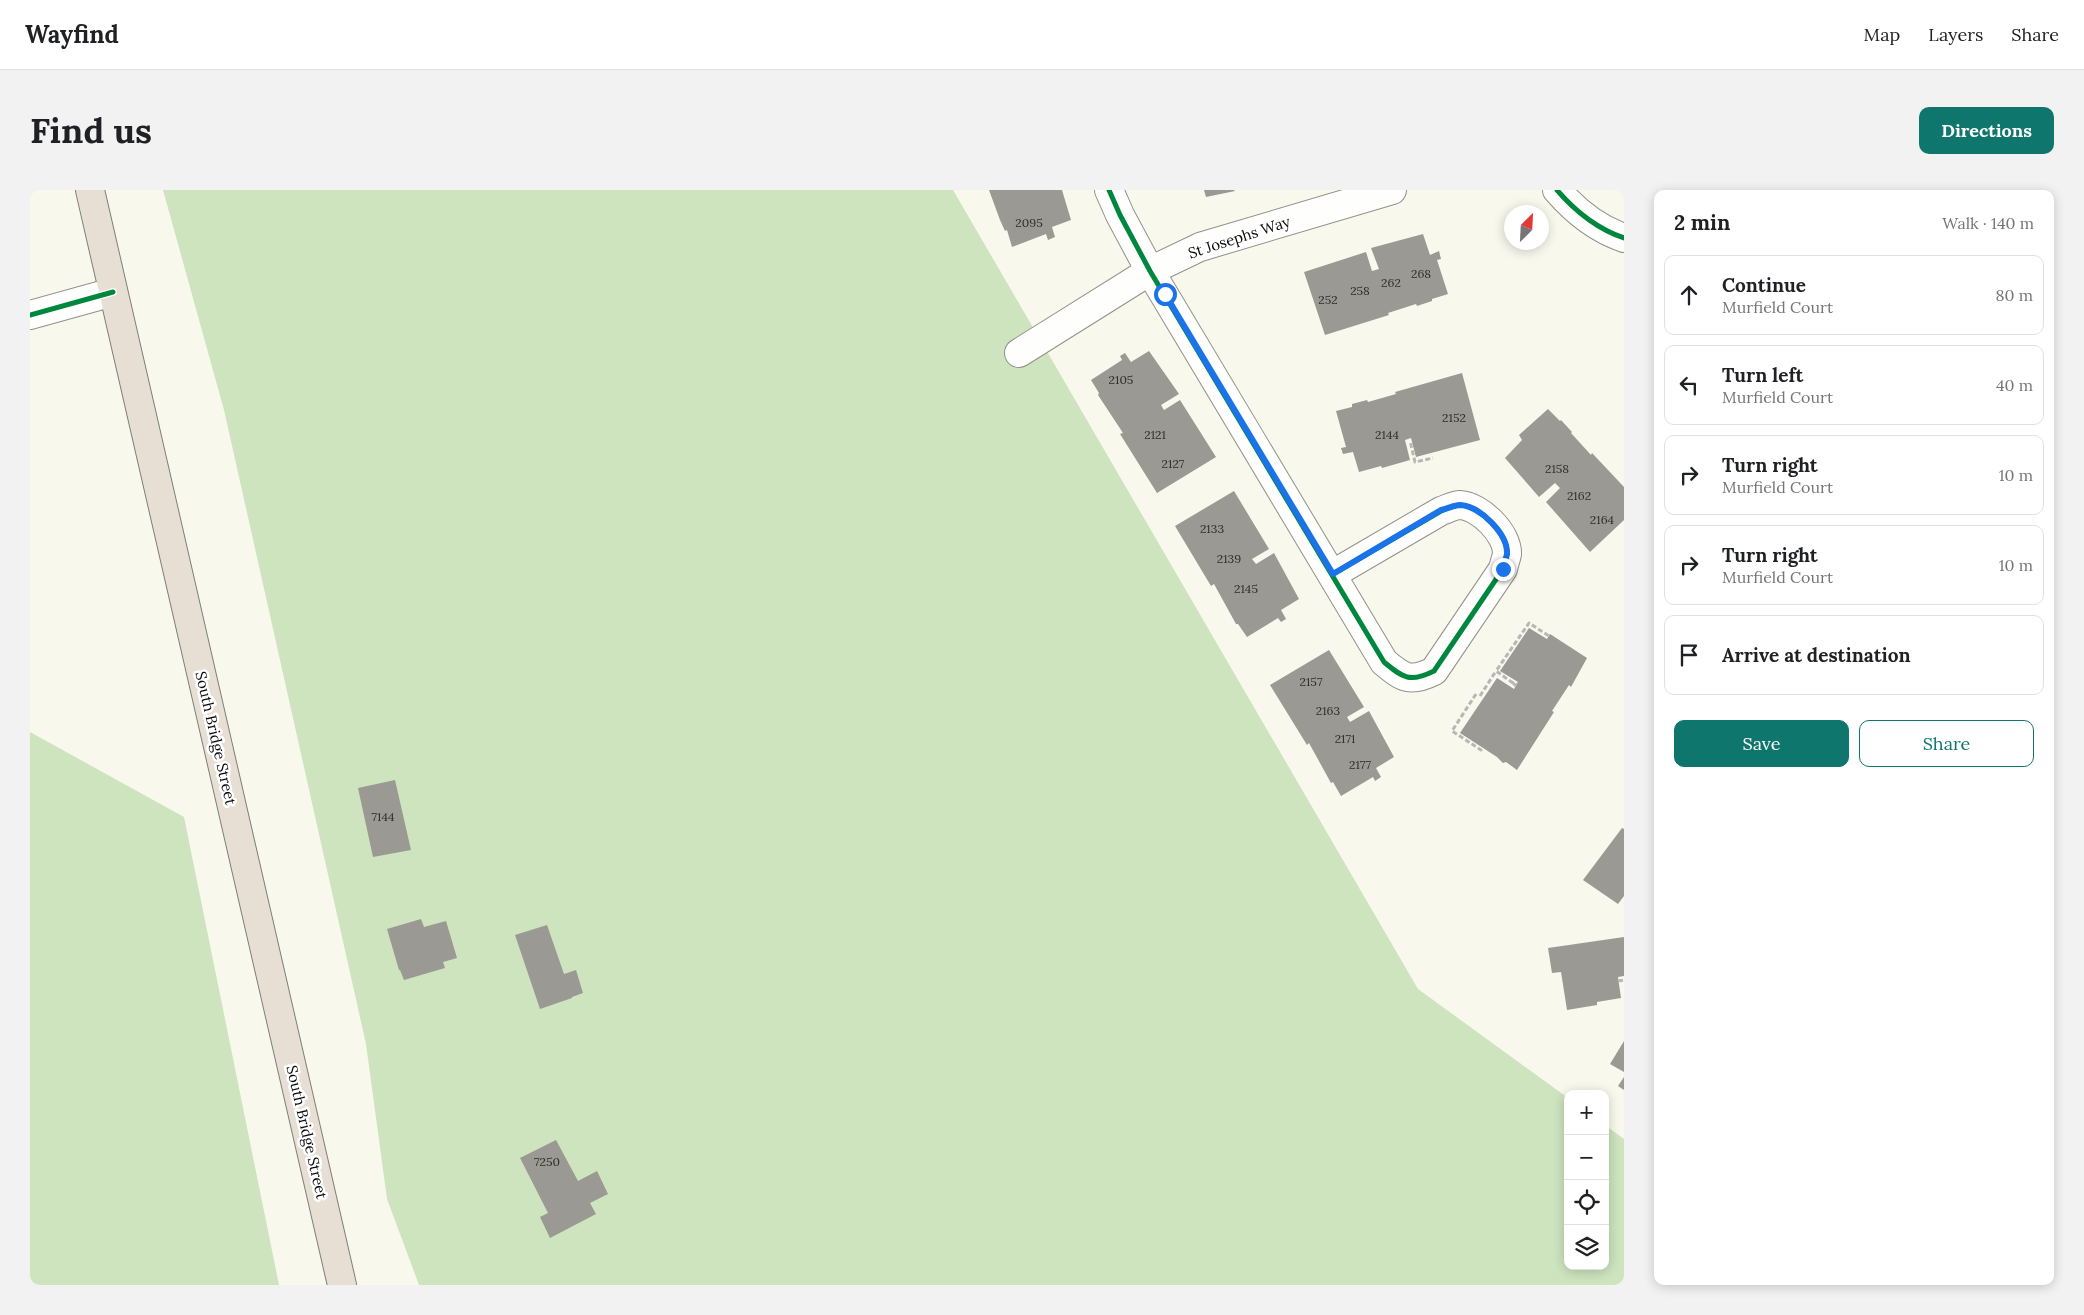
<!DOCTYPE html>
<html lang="en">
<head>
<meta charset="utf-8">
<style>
  :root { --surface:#fff; --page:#f2f2f2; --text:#202124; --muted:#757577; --line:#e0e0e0; --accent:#0f766e }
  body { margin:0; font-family:Lora,serif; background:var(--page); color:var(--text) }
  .controls { position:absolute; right:15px; bottom:15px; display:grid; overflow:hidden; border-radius:10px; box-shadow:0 2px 12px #0003 }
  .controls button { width:45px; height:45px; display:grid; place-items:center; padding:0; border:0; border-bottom:1px solid var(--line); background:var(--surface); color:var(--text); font:25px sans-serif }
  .compass { position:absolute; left:1474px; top:15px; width:45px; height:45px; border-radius:50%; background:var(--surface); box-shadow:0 2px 12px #0003; rotate:24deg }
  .stop { position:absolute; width:15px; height:15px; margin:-11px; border:4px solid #1a73e8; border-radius:50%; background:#fff }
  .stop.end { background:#1a73e8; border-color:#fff; box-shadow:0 1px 5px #0008 }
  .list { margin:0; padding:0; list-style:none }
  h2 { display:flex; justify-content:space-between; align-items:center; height:65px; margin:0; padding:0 20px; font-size:21px }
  h2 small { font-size:16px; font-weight:400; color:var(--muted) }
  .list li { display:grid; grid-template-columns:32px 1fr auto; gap:15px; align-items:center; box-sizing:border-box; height:80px; margin:0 10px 10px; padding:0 10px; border:1px solid var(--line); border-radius:10px }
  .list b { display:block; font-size:19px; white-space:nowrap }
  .list p { margin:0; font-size:16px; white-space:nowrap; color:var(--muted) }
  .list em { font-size:16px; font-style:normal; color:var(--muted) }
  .actions { display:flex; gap:10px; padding:15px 20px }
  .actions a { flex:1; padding:11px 0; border:1px solid var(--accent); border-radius:10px; text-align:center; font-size:18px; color:var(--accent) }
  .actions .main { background:var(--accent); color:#fff }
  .icon { flex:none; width:28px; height:28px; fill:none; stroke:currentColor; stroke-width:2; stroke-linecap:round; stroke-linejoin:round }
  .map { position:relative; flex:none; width:1594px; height:1095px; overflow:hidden; border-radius:10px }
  header { display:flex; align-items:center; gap:30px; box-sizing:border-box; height:70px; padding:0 25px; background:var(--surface); border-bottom:1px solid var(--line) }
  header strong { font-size:24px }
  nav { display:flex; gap:28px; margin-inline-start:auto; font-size:18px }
  .intro { display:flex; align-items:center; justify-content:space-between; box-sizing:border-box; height:120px; padding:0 30px }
  h1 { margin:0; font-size:35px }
  .button { padding:12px 22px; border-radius:10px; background:var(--accent); color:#fff; font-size:18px; font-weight:700 }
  main { display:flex; gap:30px; padding:0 30px }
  aside { flex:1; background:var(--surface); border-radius:10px; box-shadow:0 2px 12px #0003 }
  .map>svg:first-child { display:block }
</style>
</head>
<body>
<header>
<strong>Wayfind</strong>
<nav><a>Map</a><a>Layers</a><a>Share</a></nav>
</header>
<div class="intro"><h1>Find us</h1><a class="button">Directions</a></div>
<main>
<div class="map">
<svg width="1594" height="1095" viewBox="0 0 1594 1095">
  <rect width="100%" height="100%" fill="#f8f8ed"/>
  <g fill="#cde4be">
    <path d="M 133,0 L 923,0 L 1388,799 L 1538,908 L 1538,1076 L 1575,1076 L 1575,935 L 1594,949 L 1594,1095 L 389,1095 L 357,1009 L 336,854 L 194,220 Z"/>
    <path d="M 0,542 L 154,627 L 249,1095 L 0,1095 Z"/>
  </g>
  <g fill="#9a9993">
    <path d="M 959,0 L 1032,0 L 1041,30 L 1022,37 L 1025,47 L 1018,50 L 1016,44 L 982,57 L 977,40 L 975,41 L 970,30 Z"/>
    <path d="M 1174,0 L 1204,0 L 1205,1 L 1176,7 Z"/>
    <path d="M 1393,44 L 1400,65 L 1409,61 L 1411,69 L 1407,70 L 1418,104 L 1402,109 L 1402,111 L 1387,116 L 1386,114 L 1358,123 L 1359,125 L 1295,145 L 1274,82 L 1336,62 L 1342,81 L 1349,79 L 1341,58 Z"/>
    <path d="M 1119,161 L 1149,204 L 1131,215 L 1134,220 L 1150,210 L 1186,267 L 1127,303 L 1090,244 L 1093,243 L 1068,205 L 1069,203 L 1061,190 L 1092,170 L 1090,166 L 1095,163 L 1101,172 Z"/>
    <path d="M 1432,183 L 1450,250 L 1386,267 L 1381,248 L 1375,250 L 1380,270 L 1352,278 L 1351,276 L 1329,282 L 1323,262 L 1313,264 L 1311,258 L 1316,257 L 1306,221 L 1322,217 L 1322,214 L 1337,210 L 1338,212 L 1366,204 L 1365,202 Z"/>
    <path d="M 1518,219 L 1530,231 L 1531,230 L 1542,242 L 1541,243 L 1561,265 L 1562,263 L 1594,297 L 1594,330 L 1560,362 L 1516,312 L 1530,298 L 1525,293 L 1509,307 L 1475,268 L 1492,250 L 1489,245 Z"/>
    <path d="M 1204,301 L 1239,359 L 1222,369 L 1226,374 L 1244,363 L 1269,409 L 1251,420 L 1256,429 L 1251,432 L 1248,428 L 1217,447 L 1208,434 L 1206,434 L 1184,394 L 1181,396 L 1145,336 Z"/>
    <path d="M 1499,438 L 1517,449 L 1520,444 L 1557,468 L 1541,497 L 1539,495 L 1522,521 L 1524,522 L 1487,580 L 1476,572 L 1473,573 L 1467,567 L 1430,543 L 1467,488 L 1484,499 L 1488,492 L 1470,481 Z"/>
    <path d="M 1299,460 L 1334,517 L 1317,527 L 1320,532 L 1339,521 L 1364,567 L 1346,578 L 1351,587 L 1345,591 L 1343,587 L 1311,606 L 1303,592 L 1301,593 L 1279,553 L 1277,555 L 1240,495 Z"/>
    <path d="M 365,590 L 381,660 L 343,667 L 328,598 Z"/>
    <path d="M 1592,638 L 1594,639 L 1594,706 L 1588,714 L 1553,690 Z"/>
    <path d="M 391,729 L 394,737 L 416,731 L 427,768 L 413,772 L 415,778 L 374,790 L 370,780 L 369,780 L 357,739 Z"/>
    <path d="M 517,735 L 534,784 L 546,780 L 553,803 L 542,807 L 542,808 L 510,819 L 485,745 Z"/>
    <path d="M 1594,747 L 1594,786 L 1588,787 L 1591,808 L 1567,812 L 1567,815 L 1537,820 L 1531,782 L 1522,783 L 1518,758 Z"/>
    <path d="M 1594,851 L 1594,882 L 1580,874 Z"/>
    <path d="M 1594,887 L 1594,900 L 1588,896 Z"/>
    <path d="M 526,950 L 548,991 L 567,981 L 578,1004 L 560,1013 L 566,1024 L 520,1048 L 510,1027 L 518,1023 L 490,968 Z"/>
  </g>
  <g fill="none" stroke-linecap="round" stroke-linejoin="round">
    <g stroke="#91918c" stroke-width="30">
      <g id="street">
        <path d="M 1079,0 L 1090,25 L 1120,81 L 1354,472 C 1373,488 1380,493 1404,481 L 1473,379 C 1474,374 1476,369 1477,364 C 1478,344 1450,316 1430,315 C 1424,315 1417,319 1411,321 L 1303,384"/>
        <path d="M 1527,0 C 1545,21 1568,39 1594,48"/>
        <path d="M 0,125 L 83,102"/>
        <path d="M 989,163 L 1120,81 L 1170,57 L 1362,0"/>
      </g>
    </g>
    <g stroke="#7e7e7a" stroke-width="30">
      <path id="highway" d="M 60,0 L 312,1095"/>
    </g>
    <g stroke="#b7b7b5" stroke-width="3" stroke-dasharray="5 2.5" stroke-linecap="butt">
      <path d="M 1381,253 L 1381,255 L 1385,272 L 1403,268"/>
      <path d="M 1483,493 L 1466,481 L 1499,433 L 1519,446"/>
      <path d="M 1486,496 L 1483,493 L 1487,494"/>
      <path d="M 1446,504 L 1422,541 L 1451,560 L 1453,558"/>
      <path d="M 1450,506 L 1466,481"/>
      <path d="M 1588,791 L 1594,790"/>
    </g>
    <use href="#street" stroke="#fefefc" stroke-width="28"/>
    <use href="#highway" stroke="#e7dfd4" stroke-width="28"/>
    <g stroke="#fff" stroke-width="8">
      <g id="cycleway">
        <path d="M 1079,0 L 1090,25 L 1120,81 L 1354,472 C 1373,488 1380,493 1404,481 L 1473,379 C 1474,374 1476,369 1477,364 C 1478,344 1450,316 1430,315 C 1424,315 1417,319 1411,321 L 1303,384"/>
        <path d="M 1527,0 C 1545,21 1568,39 1594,48"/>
        <path d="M 0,125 L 83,102"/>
      </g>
    </g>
    <use href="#cycleway" stroke="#00873e" stroke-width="5"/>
  </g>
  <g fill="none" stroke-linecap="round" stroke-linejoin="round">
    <path stroke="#1a73e8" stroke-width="6" d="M 1135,104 L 1303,384 L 1411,320 C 1417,319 1424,315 1430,315 C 1450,316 1478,344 1477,364 C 1476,369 1474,374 1473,379"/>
  </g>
  <g text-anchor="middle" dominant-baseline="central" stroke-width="5" stroke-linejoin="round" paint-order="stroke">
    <g font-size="12" fill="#2e2e2c">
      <text x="999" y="32">2095</text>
      <text x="1391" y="83">268</text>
      <text x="1361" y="92">262</text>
      <text x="1330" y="100">258</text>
      <text x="1298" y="109">252</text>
      <text x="1091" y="189">2105</text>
      <text x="1424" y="227">2152</text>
      <text x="1125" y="244">2121</text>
      <text x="1357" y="244">2144</text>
      <text x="1143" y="273">2127</text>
      <text x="1527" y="278">2158</text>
      <text x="1549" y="305">2162</text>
      <text x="1572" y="329">2164</text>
      <text x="1182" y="338">2133</text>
      <text x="1199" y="368">2139</text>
      <text x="1216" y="398">2145</text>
      <text x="1281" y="491">2157</text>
      <text x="1298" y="520">2163</text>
      <text x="1315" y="548">2171</text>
      <text x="1330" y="574">2177</text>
      <text x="353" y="626">7144</text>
      <text x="517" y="971">7250</text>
    </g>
    <g font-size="15" fill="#0a0a0a" stroke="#fff">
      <text transform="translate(1209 47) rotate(-18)">St Josephs Way</text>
      <text transform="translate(186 548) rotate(77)">South Bridge Street</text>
      <text transform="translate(277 942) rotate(77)">South Bridge Street</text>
    </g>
  </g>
</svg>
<div class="controls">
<button>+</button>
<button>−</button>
<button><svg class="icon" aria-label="locate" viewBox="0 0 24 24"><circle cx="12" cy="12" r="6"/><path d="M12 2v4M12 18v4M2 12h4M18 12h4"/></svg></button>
<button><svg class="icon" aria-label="layers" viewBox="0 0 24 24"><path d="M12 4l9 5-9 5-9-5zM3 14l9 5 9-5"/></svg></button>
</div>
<svg class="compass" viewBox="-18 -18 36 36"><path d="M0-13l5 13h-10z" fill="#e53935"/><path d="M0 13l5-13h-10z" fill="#757577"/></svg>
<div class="stop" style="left:1135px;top:104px"></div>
<div class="stop end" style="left:1473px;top:379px"></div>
</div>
<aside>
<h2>2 min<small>Walk · 140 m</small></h2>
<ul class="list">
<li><svg class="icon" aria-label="ahead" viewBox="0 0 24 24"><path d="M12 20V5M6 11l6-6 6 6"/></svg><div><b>Continue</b><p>Murfield Court</p></div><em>80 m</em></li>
<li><svg class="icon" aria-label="left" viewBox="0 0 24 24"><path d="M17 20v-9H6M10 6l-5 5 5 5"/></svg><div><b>Turn left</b><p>Murfield Court</p></div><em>40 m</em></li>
<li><svg class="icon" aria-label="right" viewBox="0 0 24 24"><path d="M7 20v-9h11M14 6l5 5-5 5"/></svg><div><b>Turn right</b><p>Murfield Court</p></div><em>10 m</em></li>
<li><svg class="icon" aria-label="right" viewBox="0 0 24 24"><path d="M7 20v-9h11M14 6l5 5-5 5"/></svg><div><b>Turn right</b><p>Murfield Court</p></div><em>10 m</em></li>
<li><svg class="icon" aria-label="arrive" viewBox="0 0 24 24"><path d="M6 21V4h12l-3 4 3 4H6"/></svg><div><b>Arrive at destination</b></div></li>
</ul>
<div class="actions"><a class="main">Save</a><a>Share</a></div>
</aside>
</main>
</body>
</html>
